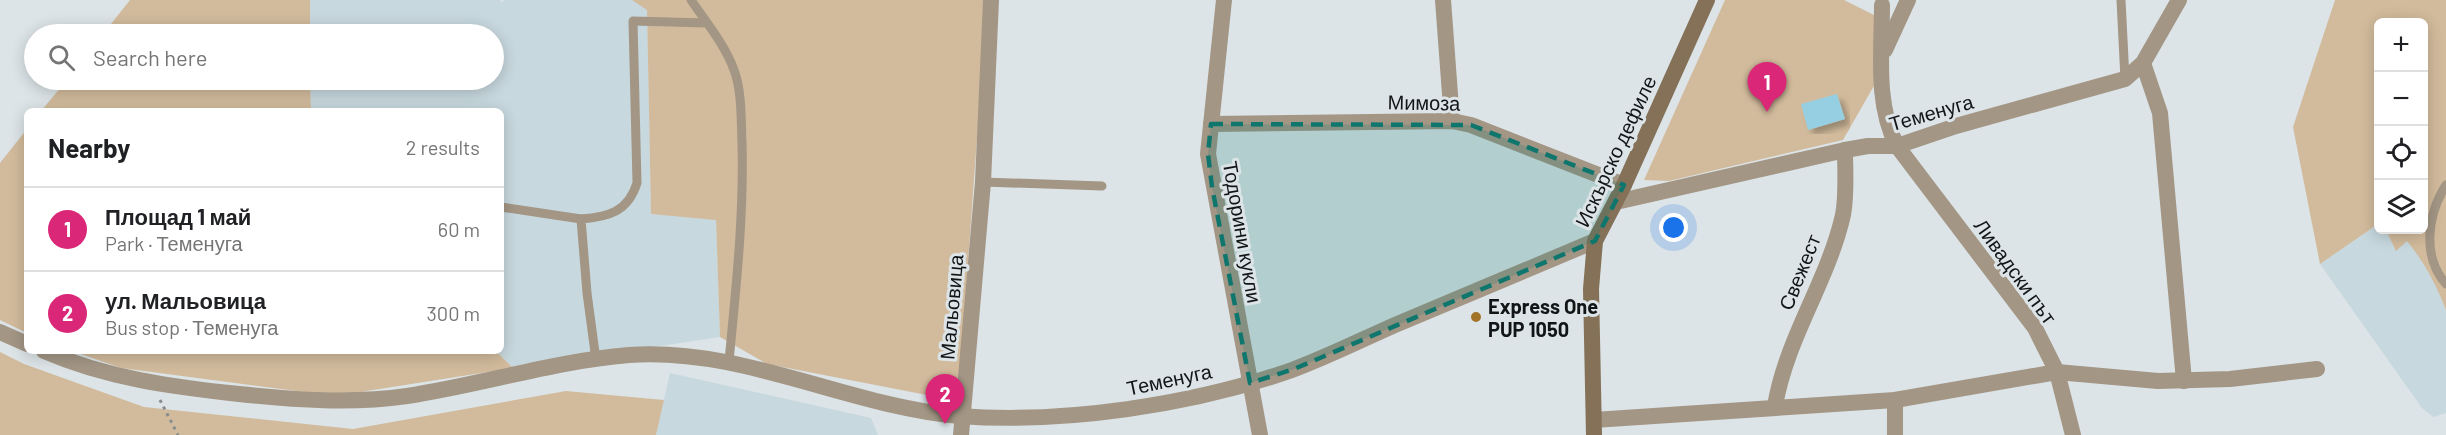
<!DOCTYPE html>
<html lang="en">
<head>
<meta charset="utf-8">
<style>
  :root { --surface:#fff; --page:#f6f6f6; --text:#202124; --muted:#757577; --line:#e0e0e0; --accent:#db2777 }
  body { margin:0; font-family:Barlow,sans-serif; background:var(--page); color:var(--text) }
  .controls { position:absolute; right:18px; top:18px; display:grid; overflow:hidden; border-radius:9px; box-shadow:0 3px 15px #0003 }
  .controls button { width:54px; height:54px; display:grid; place-items:center; padding:0; border:0; border-bottom:2px solid var(--line); background:var(--surface); color:var(--text); font:30px sans-serif }
  .you { position:absolute; left:1674px; top:228px; width:21px; height:21px; margin:-15px; border:4px solid #fff; border-radius:50%; background:#1a73e8; box-shadow:0 0 0 9px #1a73e833 }
  .badge { display:grid; place-items:center; width:39px; height:39px; border-radius:50%; background:var(--accent); color:#fff; font-size:20px; font-weight:700 }
  .pin { position:absolute; translate:-50% -50px; filter:drop-shadow(0 2px 3px #0008) }
  .pin::after { content:''; position:absolute; top:32px; width:21px; height:18px; background:inherit; clip-path:polygon(0 0,100% 0,50% 100%) }
  .list { margin:0; padding:0; list-style:none }
  h2 { display:flex; justify-content:space-between; align-items:center; height:78px; margin:0; padding:0 24px; font-size:26px }
  h2 small { font-size:20px; font-weight:400; color:var(--muted) }
  .list li { display:grid; grid-template-columns:39px 1fr auto; gap:18px; align-items:center; box-sizing:border-box; height:84px; padding:0 24px; border-top:2px solid var(--line) }
  .list b { display:block; font-size:22px; white-space:nowrap }
  .list p { margin:0; font-size:20px; white-space:nowrap; color:var(--muted) }
  .list em { font-size:20px; font-style:normal; color:var(--muted) }
  .icon { flex:none; width:33px; height:33px; fill:none; stroke:currentColor; stroke-width:2; stroke-linecap:round; stroke-linejoin:round }
  .map { position:relative; flex:none; width:2446px; height:435px; overflow:hidden }
  .search { position:absolute; background:var(--surface); box-shadow:0 3px 15px #0003; left:24px; top:24px; width:480px; height:66px; display:flex; align-items:center; gap:15px; box-sizing:border-box; padding:0 21px; border-radius:33px; color:var(--muted); font-size:22px }
  .panel { position:absolute; background:var(--surface); box-shadow:0 3px 15px #0003; left:24px; top:108px; width:480px; height:246px; border-radius:9px }
  .map>svg:first-child { display:block }
</style>
</head>
<body>
<div class="map">
<svg width="2446" height="435" viewBox="0 0 2446 435">
  <defs>
    <filter id="shadow"><feDropShadow dx="5.5" dy="5.5" stdDeviation="3" flood-color="#0004"/></filter>
  </defs>
  <rect width="100%" height="100%" fill="#dce4e7"/>
  <g fill="#c7d8de">
    <path d="M 310,0 L 501,0 L 500,3 L 505,0 L 632,0 L 647,9 L 651,214 L 716,219 L 720,337 L 513,368 L 496,351 L 501,351 L 501,111 L 311,111 L 310,80 L 494,80 L 494,34 L 310,34 Z"/>
    <path d="M 2378,224 L 2378,230 L 2386,230 L 2396,250 L 2407,240 L 2420,257 L 2437,287 L 2446,310 L 2446,413 L 2433,417 L 2422,408 L 2320,264 Z"/>
    <path d="M 670,373 L 871,418 L 878,435 L 656,435 Z"/>
  </g>
  <g fill="#d2bb9c">
    <path d="M 130,0 L 310,0 L 310,34 L 103,34 Z"/>
    <path d="M 632,0 L 987,0 L 958,401 L 767,364 L 720,337 L 716,220 L 651,214 L 647,10 Z"/>
    <path d="M 1725,0 L 1844,0 L 1874,15 L 1875,84 L 1843,140 L 1669,181 L 1644,180 Z"/>
    <path d="M 2335,0 L 2446,0 L 2446,310 C 2436,284 2424,262 2407,241 L 2396,251 L 2386,230 L 2424,230 L 2424,22 L 2378,22 L 2378,224 L 2320,264 L 2293,127 Z"/>
    <path d="M 67,80 L 310,80 L 311,111 L 41,111 Z"/>
    <path d="M 27,129 L 27,333 L 0,320 L 0,163 Z"/>
    <path d="M 72,351 L 496,351 L 513,368 L 335,396 L 121,368 Z"/>
    <path d="M 0,352 L 24,364 L 144,407 L 353,429 L 566,391 L 664,400 L 656,435 L 0,435 Z"/>
  </g>
  <path fill="#97cfe2" filter="url(#shadow)" d="M 1837,94 L 1845,119 L 1808,130 L 1801,104 Z"/>
  <g fill="none" stroke-linecap="round" stroke-linejoin="round">
    <path stroke="#868c8e" stroke-width="3" stroke-dasharray="3 4.5" stroke-linecap="butt" d="M 160,400 L 178,435"/>
    <g stroke="#a39685" stroke-width="9">
      <path d="M 691,0 C 706,22 725,45 734,70 C 742,91 741,120 742,143 C 744,216 736,288 729,361"/>
      <path d="M 2121,0 L 2125,79"/>
      <path d="M 983,182 L 1102,186"/>
      <path d="M 2446,185 C 2427,215 2422,257 2446,284"/>
      <path d="M 501,207 L 581,219"/>
      <path d="M 596,360 L 587,293 L 581,219 C 608,217 628,212 637,183 L 633,21 L 706,23"/>
    </g>
    <g stroke="#a39685" stroke-width="16">
      <path d="M 1224,0 L 1208,154 L 1260,435"/>
      <path d="M 1443,0 L 1452,121"/>
      <path d="M 1882,5 C 1882,52 1875,104 1897,146 L 2035,328 L 2057,372 L 2073,435"/>
      <path d="M 1885,50 L 1908,0"/>
      <path d="M 2143,63 L 2160,113 L 2184,381"/>
      <path d="M 1211,124 L 1452,121 L 1471,125 L 1624,185"/>
      <path d="M 1616,202 L 1845,150 L 1868,146 L 1897,146 L 1956,126 L 2125,79 L 2143,63 L 2179,0"/>
      <path d="M 1895,400 L 1895,435"/>
      <path d="M 1775,406 C 1786,339 1828,281 1843,215 C 1847,194 1845,171 1845,150"/>
      <path d="M 1594,420 L 1895,400 L 2057,372 L 2158,381 L 2230,379 L 2317,369"/>
      <path d="M 961,435 L 983,182 L 991,0"/>
    </g>
    <g stroke="#a39685" stroke-width="16">
      <path d="M 0,332 L 27,344"/>
      <path d="M 44,351 C 106,378 172,387 239,394 C 296,400 351,404 407,396 C 481,385 554,361 629,355 C 743,347 847,406 959,416 C 1064,424 1192,405 1292,370 C 1327,357 1361,340 1395,325 C 1462,297 1528,269 1595,241"/>
    </g>
    <path stroke="#847158" stroke-width="16" d="M 1594,435 L 1591,289 L 1595,241 L 1624,185 L 1707,0"/>
  </g>
  <path fill="#0f766e" fill-opacity="0.2" stroke="#0f766e" stroke-width="4.5" stroke-dasharray="12 8" stroke-linejoin="round" d="M 1211,124 L 1471,125 L 1624,185 L 1595,241 L 1294,369 L 1250,383 L 1212,187 L 1208,154 Z"/>
  <circle fill="#a37428" stroke="#dce4e7" stroke-width="2" cx="1476" cy="317" r="6"/>
  <g text-anchor="middle" dominant-baseline="central" stroke-width="6" stroke-linejoin="round" paint-order="stroke">
    <g font-size="20" fill="#121516" stroke="#dce4e7">
      <text transform="translate(1424 102) rotate(1)">Мимоза</text>
      <text transform="translate(1931 112) rotate(-16)">Теменуга</text>
      <text transform="translate(1615 151) rotate(-65)">Искърско дефиле</text>
      <text transform="translate(1243 232) rotate(80)">Тодорини кукли</text>
      <text transform="translate(2016 271) rotate(54)">Ливадски път</text>
      <text transform="translate(1799 272) rotate(-68)">Свежест</text>
      <text transform="translate(951 307) rotate(-85)">Мальовица</text>
      <text transform="translate(1169 379) rotate(-12)">Теменуга</text>
    </g>
    <g font-size="20" font-weight="bold" fill="#121516" stroke="#dce4e7" text-anchor="start">
      <text x="1488" y="306">Express One<tspan x="1488" dy="23">PUP 1050</tspan></text>
    </g>
  </g>
</svg>
<div class="controls">
<button>+</button>
<button>−</button>
<button><svg class="icon" aria-label="locate" viewBox="0 0 24 24"><circle cx="12" cy="12" r="6"/><path d="M12 2v4M12 18v4M2 12h4M18 12h4"/></svg></button>
<button><svg class="icon" aria-label="layers" viewBox="0 0 24 24"><path d="M12 4l9 5-9 5-9-5zM3 14l9 5 9-5"/></svg></button>
</div>
<div class="you"></div>
<div class="pin badge" style="left:1767px;top:112px">1</div>
<div class="pin badge" style="left:945px;top:424px">2</div>
<div class="search"><svg class="icon" aria-label="search" viewBox="0 0 24 24"><circle cx="10" cy="10" r="6"/><path d="M15 15l6 6"/></svg>Search here</div>
<section class="panel">
<h2>Nearby<small>2 results</small></h2>
<ul class="list">
<li><span class="badge">1</span><div><b>Площад 1 май</b><p>Park · Теменуга</p></div><em>60 m</em></li>
<li><span class="badge">2</span><div><b>ул. Мальовица</b><p>Bus stop · Теменуга</p></div><em>300 m</em></li>
</ul>
</section>
</div>
</body>
</html>
